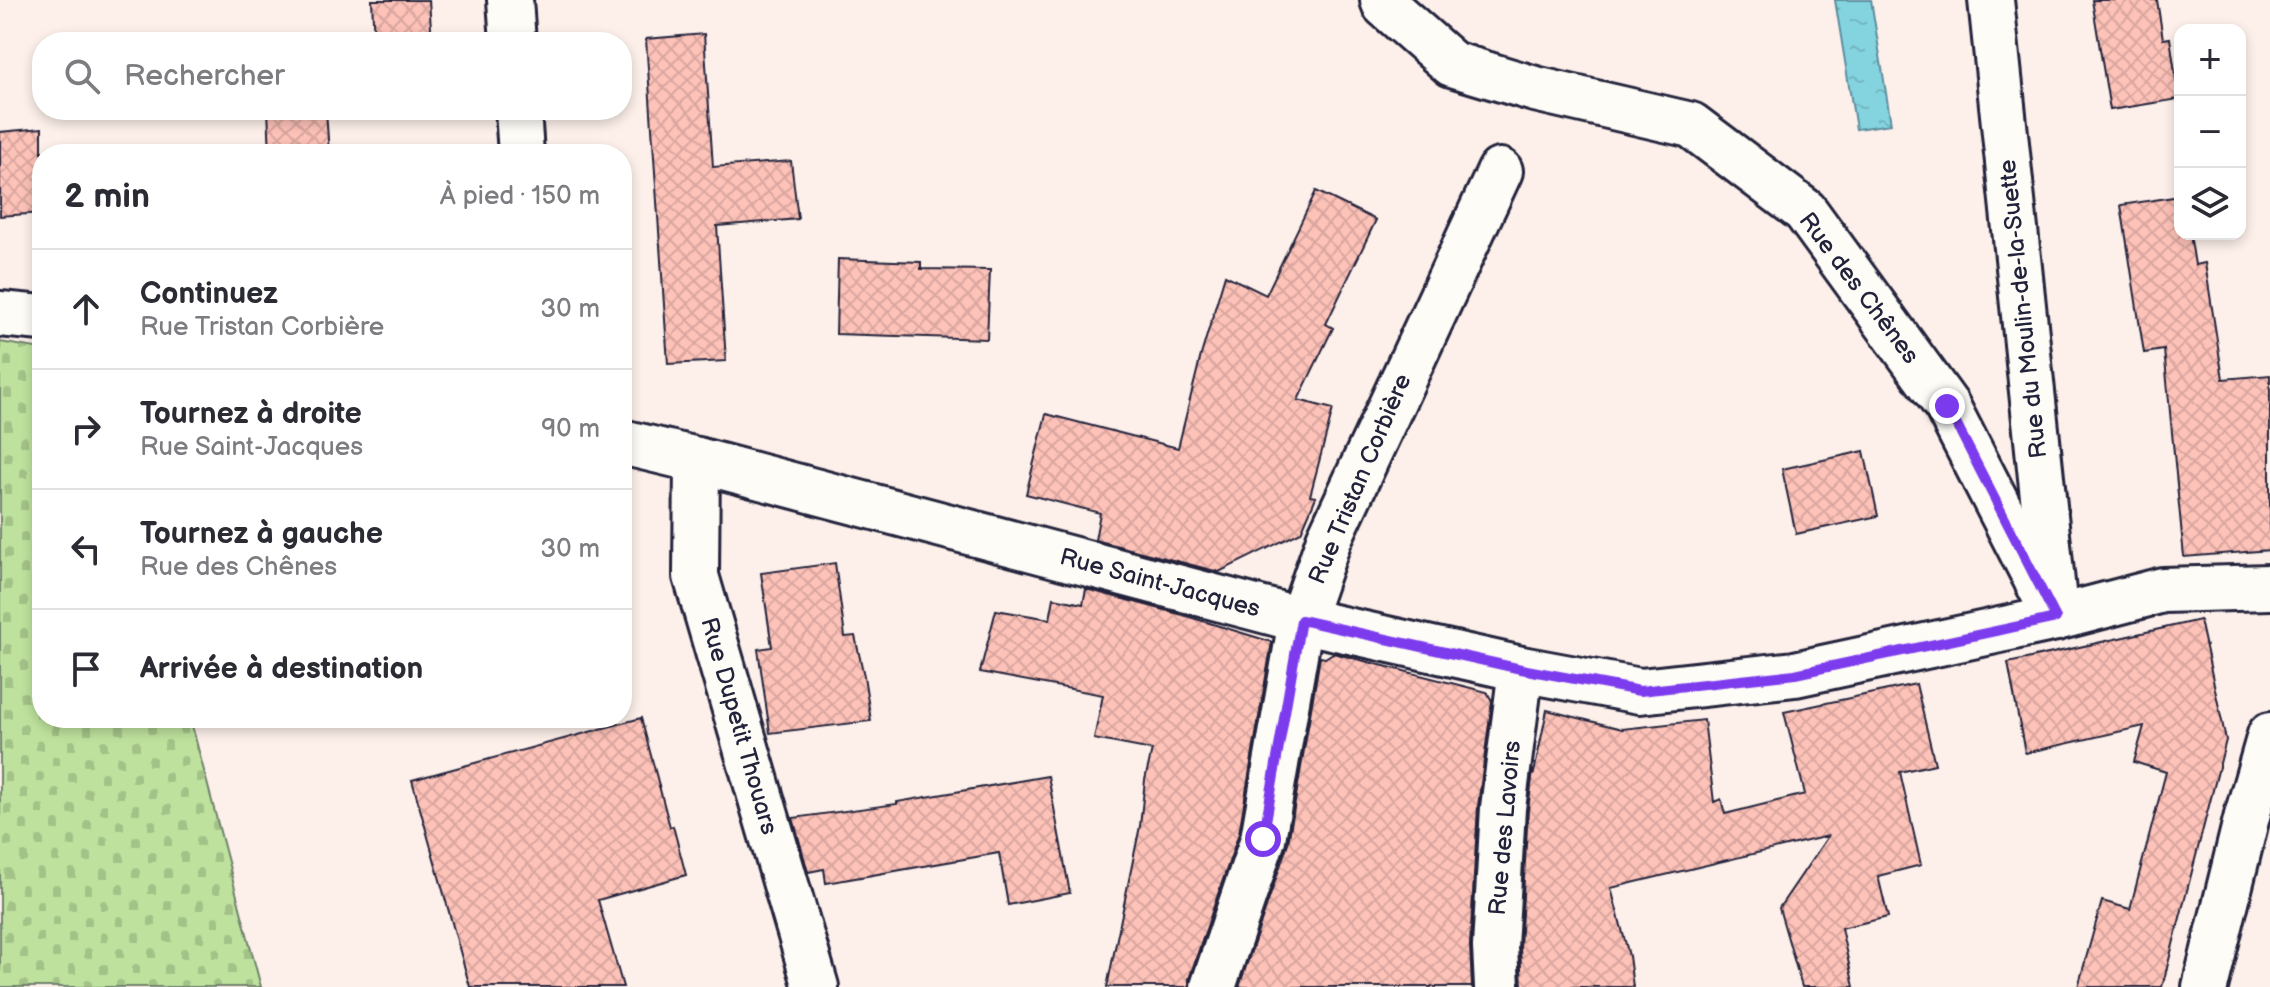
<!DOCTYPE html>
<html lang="fr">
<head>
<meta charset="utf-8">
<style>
  :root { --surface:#fff; --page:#f7f7f7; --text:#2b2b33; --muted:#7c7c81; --line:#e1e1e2 }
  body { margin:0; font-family:"Balsamiq Sans",sans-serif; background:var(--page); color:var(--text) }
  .controls { position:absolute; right:24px; top:24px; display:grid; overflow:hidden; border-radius:16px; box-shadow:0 4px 12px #0003 }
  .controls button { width:72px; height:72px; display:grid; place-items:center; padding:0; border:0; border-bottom:2px solid var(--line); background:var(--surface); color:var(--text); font:40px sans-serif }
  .stop { position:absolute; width:24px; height:24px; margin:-18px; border:6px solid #7c3aed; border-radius:50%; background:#fff }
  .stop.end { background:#7c3aed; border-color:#fff; box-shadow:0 2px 8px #0008 }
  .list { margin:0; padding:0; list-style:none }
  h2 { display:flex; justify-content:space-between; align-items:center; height:104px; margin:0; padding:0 32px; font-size:34px }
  h2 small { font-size:26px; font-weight:400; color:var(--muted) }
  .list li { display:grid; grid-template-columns:52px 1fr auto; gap:24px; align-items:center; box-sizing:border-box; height:120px; padding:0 32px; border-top:2px solid var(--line) }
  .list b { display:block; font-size:30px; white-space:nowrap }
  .list p { margin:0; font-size:26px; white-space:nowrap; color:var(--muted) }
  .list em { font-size:26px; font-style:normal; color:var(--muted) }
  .icon { flex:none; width:44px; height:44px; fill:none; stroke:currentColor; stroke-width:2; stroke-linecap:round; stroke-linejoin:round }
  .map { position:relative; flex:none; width:2270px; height:987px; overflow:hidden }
  .search { position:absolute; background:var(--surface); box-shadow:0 4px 12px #0003; left:32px; top:32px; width:600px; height:88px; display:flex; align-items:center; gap:20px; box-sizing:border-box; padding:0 28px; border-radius:32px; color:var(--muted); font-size:30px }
  .panel { position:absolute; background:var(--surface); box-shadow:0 4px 12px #0003; left:32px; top:144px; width:600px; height:584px; border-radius:32px }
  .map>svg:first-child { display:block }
</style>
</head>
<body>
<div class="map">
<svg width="2270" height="987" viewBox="0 0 2270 987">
  <defs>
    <pattern id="cemetery-stones" width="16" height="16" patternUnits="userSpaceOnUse" patternTransform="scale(2)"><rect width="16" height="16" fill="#bee29d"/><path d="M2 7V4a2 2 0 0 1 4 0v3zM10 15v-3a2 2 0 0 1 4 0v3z" fill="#a3c288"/></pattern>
    <pattern id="water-ripples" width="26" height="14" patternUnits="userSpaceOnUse" patternTransform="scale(2)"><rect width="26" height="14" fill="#84d4e0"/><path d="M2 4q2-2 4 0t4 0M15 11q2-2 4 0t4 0" fill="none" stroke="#72b6c1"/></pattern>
    <pattern id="building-cross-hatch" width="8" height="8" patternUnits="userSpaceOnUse" patternTransform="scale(2)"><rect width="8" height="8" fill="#fdc2b8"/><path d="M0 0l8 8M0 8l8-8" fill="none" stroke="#d9a69f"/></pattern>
  </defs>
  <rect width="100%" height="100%" fill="#fdf0ea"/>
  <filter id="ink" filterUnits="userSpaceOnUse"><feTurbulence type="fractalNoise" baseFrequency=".0125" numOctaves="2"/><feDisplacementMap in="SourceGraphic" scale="16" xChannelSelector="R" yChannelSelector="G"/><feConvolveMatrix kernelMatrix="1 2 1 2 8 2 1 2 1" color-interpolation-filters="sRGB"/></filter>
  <g filter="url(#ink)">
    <path fill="url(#cemetery-stones)" stroke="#70826c" stroke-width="2" d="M 0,342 L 42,349 L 42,718 L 190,718 L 261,987 L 0,987 Z"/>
    <path fill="url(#water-ripples)" stroke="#5d8d9e" stroke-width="2" d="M 1835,0 L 1871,0 L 1891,124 L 1856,129 Z"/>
    <g fill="url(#building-cross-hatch)" stroke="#22223b" stroke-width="2">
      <path d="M 372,0 L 429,0 L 432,42 L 374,42 Z"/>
      <path d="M 2092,0 L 2157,0 L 2163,39 L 2170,38 L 2179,99 L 2110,110 Z"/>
      <path d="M 704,34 L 713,167 L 791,161 L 798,219 L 717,226 L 726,361 L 668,364 L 646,39 Z"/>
      <path d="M 268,110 L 326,110 L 329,154 L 270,154 Z"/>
      <path d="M 42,128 L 42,213 L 0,216 L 0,132 Z"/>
      <path d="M 1316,191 L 1376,220 L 1326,324 L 1333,328 L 1298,400 L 1333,409 L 1310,496 L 1316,497 L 1301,532 L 1219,572 L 1095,540 L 1100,513 L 1026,494 L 1046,414 L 1178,448 L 1201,355 L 1225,275 L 1266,295 Z"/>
      <path d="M 2180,196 L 2180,234 L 2190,234 L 2195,265 L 2205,263 L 2223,379 L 2270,375 L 2270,550 L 2184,557 L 2164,350 L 2144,353 L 2121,205 Z"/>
      <path d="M 838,259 L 921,262 L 921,269 L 990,270 L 987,339 L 836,334 Z"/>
      <path d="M 1864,451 L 1878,516 L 1796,534 L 1782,469 Z"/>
      <path d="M 835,563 L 845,637 L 855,636 L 864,676 L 871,721 L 770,733 L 758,649 L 772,647 L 761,573 Z"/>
      <path d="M 1086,589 L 1183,615 L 1272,642 L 1239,833 L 1189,979 L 1189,987 L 1107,987 L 1140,826 L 1145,780 L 1152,750 L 1094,739 L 1103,695 L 980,672 L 996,610 L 1050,619 L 1054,598 L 1083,604 Z"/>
      <path d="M 2200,620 L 2226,740 L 2162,987 L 2078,987 L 2102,901 L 2130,909 L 2166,772 L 2134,762 L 2144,726 L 2025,753 L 2008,663 Z"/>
      <path d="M 1333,653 L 1487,692 L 1492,701 L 1478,806 L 1470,946 L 1472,987 L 1239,987 L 1288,843 L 1320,657 L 1325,658 Z"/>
      <path d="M 1916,684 L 1935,764 L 1900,772 L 1921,865 L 1878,876 L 1888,917 L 1841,928 L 1854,987 L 1802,987 L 1779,908 L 1828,836 L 1611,888 L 1629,956 L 1633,987 L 1522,987 L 1520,947 L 1528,810 L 1533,771 L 1534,773 L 1547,710 L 1622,729 L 1704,720 L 1714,802 L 1721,799 L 1725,814 L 1805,794 L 1784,712 Z"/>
      <path d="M 641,718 L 670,827 L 673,826 L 686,875 L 598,900 L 623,987 L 470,987 L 412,780 Z"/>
      <path d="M 1048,776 L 1070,893 L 1008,905 L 999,853 L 826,883 L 824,869 L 808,872 L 793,818 L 897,804 L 897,802 Z"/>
    </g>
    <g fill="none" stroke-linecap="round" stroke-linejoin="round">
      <g stroke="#22223b" stroke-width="50">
        <g id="minor">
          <path d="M 510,0 L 513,42"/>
          <path d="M 1383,0 L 1385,5 L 1452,64 L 1535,89 L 1691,125 L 1805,211 L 1947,406 L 2056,618"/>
          <path d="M 1991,0 L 2053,592"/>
          <path d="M 518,110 L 521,154"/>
          <path d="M 0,314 L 42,318"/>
          <path d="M 622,442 L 697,460 L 1301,620 L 1521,669 L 1640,691 L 1795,674 L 2056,618 L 2163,590 L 2270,587"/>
          <path d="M 697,460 L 696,576 L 816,987"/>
          <path d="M 1213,987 L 1263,839 L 1301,620 L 1329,539 L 1500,171"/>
          <path d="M 1497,987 L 1495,947 L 1503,808 L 1521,669"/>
          <path d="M 2205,987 L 2247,816 L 2270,735"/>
        </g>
      </g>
      <use href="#minor" stroke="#fdfcf7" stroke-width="44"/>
    </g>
  </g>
  <g fill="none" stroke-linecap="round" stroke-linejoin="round" filter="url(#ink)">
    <path stroke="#7c3aed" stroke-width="10" d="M 1263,839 L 1301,620 L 1521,669 L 1640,691 L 1795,674 L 2056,618 L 1947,406"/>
  </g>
  <g text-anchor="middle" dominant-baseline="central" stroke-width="6" stroke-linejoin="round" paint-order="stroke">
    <g font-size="24" fill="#22223b" stroke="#fdfcf7">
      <text transform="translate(1859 288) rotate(53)">Rue des Chênes</text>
      <text transform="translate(2023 309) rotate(-96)">Rue du Moulin-de-la-Suette</text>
      <text transform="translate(1360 479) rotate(-67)">Rue Tristan Corbière</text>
      <text transform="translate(1160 583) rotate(15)">Rue Saint-Jacques</text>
      <text transform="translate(739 726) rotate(74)">Rue Dupetit Thouars</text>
      <text transform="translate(1505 828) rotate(-85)">Rue des Lavoirs</text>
    </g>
  </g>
</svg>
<div class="controls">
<button>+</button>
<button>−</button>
<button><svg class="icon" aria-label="layers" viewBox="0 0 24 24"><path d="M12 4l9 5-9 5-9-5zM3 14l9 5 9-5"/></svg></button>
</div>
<div class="stop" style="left:1263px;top:839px"></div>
<div class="stop end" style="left:1947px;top:406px"></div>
<div class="search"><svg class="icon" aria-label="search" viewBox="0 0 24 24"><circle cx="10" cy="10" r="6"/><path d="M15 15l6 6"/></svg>Rechercher</div>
<section class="panel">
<h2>2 min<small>À pied · 150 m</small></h2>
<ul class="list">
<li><svg class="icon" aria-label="ahead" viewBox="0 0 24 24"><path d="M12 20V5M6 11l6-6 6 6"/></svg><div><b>Continuez</b><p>Rue Tristan Corbière</p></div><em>30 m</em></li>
<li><svg class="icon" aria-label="right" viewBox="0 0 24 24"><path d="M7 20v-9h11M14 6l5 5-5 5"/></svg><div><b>Tournez à droite</b><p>Rue Saint-Jacques</p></div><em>90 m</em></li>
<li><svg class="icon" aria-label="left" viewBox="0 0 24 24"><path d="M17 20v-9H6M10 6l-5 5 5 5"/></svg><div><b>Tournez à gauche</b><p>Rue des Chênes</p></div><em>30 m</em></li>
<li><svg class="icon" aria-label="arrive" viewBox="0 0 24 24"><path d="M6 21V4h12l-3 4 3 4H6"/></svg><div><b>Arrivée à destination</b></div></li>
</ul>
</section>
</div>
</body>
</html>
